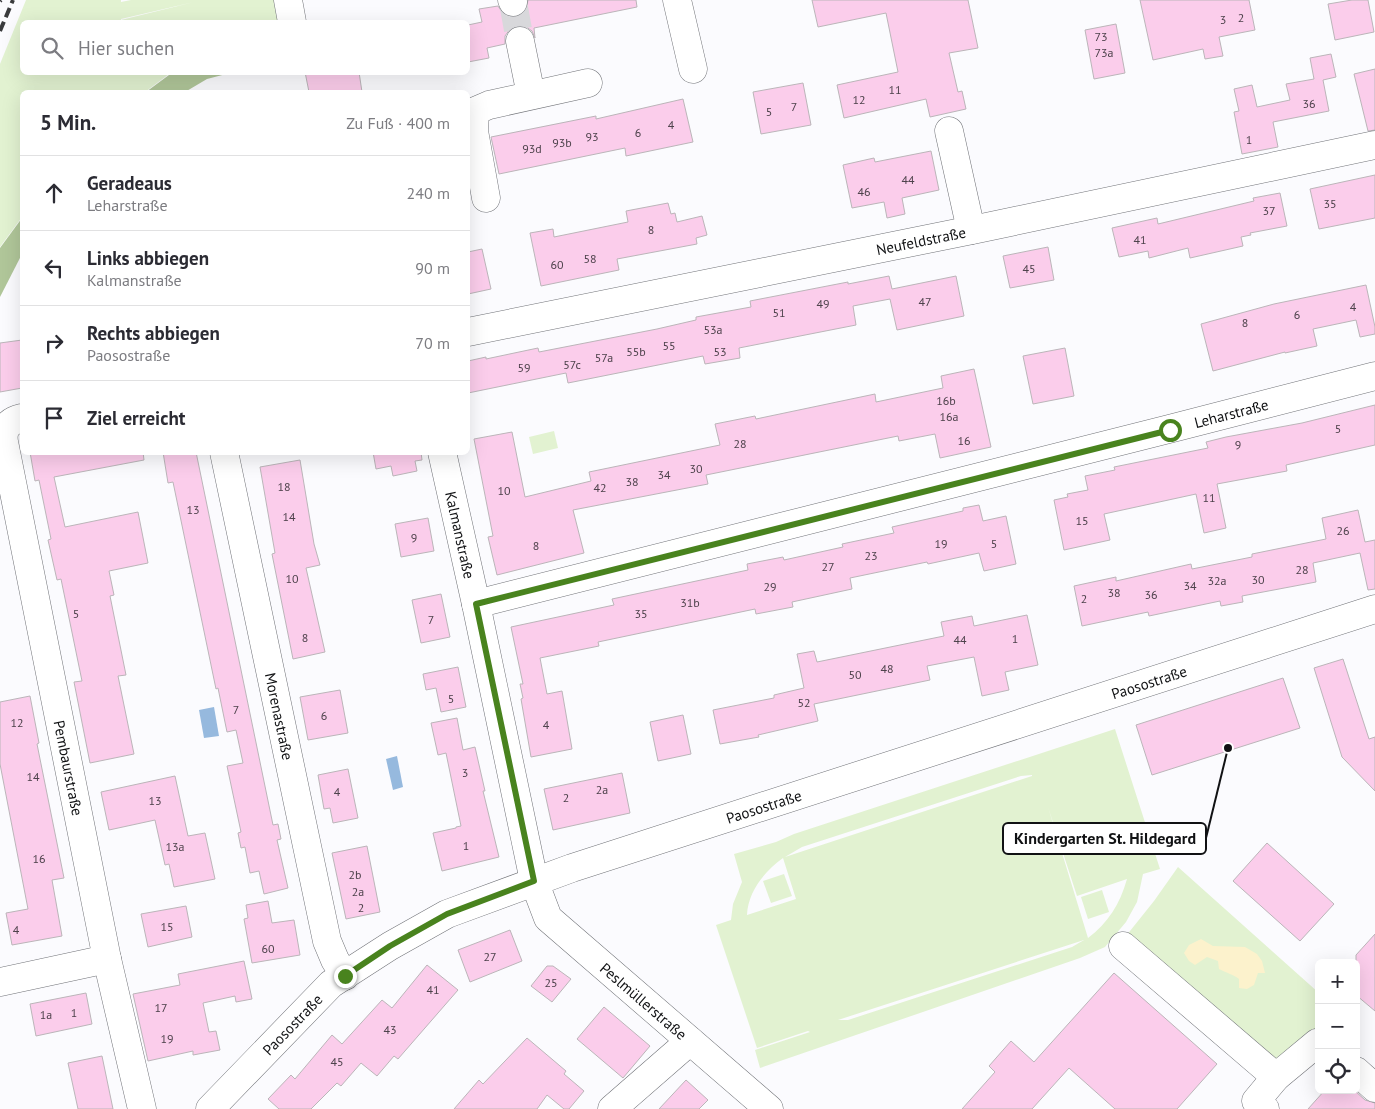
<!DOCTYPE html>
<html lang="de">
<head>
<meta charset="utf-8">
<style>
  :root { --surface:#fff; --page:#f2f2f3; --text:#2b2b33; --muted:#7c7c81; --line:#e1e1e2 }
  body { margin:0; font-family:"PT Sans",sans-serif; background:var(--page); color:var(--text) }
  .controls { position:absolute; right:15px; bottom:15px; display:grid; overflow:hidden; border-radius:8px; box-shadow:0 5px 20px #0002 }
  .controls button { width:45px; height:45px; display:grid; place-items:center; padding:0; border:0; border-bottom:1px solid var(--line); background:var(--surface); color:var(--text); font:25px sans-serif }
  .stop { position:absolute; width:15px; height:15px; margin:-11px; border:4px solid #49831e; border-radius:50%; background:#fff }
  .stop.end { background:#49831e; border-color:#fff; box-shadow:0 1px 5px #0008 }
  .list { margin:0; padding:0; list-style:none }
  h2 { display:flex; justify-content:space-between; align-items:center; height:65px; margin:0; padding:0 20px; font-size:21px }
  h2 small { font-size:16px; font-weight:400; color:var(--muted) }
  .list li { display:grid; grid-template-columns:32px 1fr auto; gap:15px; align-items:center; box-sizing:border-box; height:75px; padding:0 20px; border-top:1px solid var(--line) }
  .list b { display:block; font-size:19px; white-space:nowrap }
  .list p { margin:0; font-size:16px; white-space:nowrap; color:var(--muted) }
  .list em { font-size:16px; font-style:normal; color:var(--muted) }
  .icon { flex:none; width:28px; height:28px; fill:none; stroke:currentColor; stroke-width:2; stroke-linecap:round; stroke-linejoin:round }
  .map { position:relative; flex:none; width:1375px; height:1109px; overflow:hidden }
  .search { position:absolute; background:var(--surface); box-shadow:0 5px 20px #0002; left:20px; top:20px; width:450px; height:55px; display:flex; align-items:center; gap:12px; box-sizing:border-box; padding:0 18px; border-radius:8px; color:var(--muted); font-size:19px }
  .panel { position:absolute; background:var(--surface); box-shadow:0 5px 20px #0002; left:20px; top:90px; width:450px; height:365px; border-radius:8px }
  .map>svg:first-child { display:block }
</style>
</head>
<body>
<div class="map">
<svg width="1375" height="1109" viewBox="0 0 1375 1109">
  <rect width="100%" height="100%" fill="#fbfbfe"/>
  <g fill="#e2f2d1" fill-rule="evenodd">
    <path d="M 26,0 L 121,0 L 121,20 L 194,2 L 121,19 L 121,2 L 131,0 L 286,0 L 289,22 L 22,22 L 22,72 L 175,73 L 169,74 L 145,92 L 22,92 L 22,217 L 0,247 L 0,64 Z"/>
    <path d="M 554,431 L 558,448 L 533,454 L 529,437 Z"/>
    <path d="M 1115,729 L 1160,869 L 1143,874 L 1137,902 L 1126,922 L 1105,947 L 1080,958 L 760,1068 L 755,1050 L 810,1032 L 808,1031 L 757,1048 L 716,925 L 731,920 L 733,904 L 742,882 L 734,854 L 776,842 L 794,834 ZM 1032,775 L 1032,776 L 785,857 L 802,847 L 1021,776 ZM 1048,807 L 1077,896 L 1127,879 C 1120,904 1108,923 1088,938 ZM 783,858 L 796,899 L 747,915 C 748,891 765,871 783,858 ZM 1084,940 L 1072,947 L 848,1020 L 838,1020 Z"/>
    <path d="M 1178,867 L 1319,993 L 1319,1034 L 1271,1066 L 1126,936 L 1154,901 Z"/>
    <path d="M 784,874 L 792,896 L 771,903 L 763,881 Z"/>
    <path d="M 1102,890 L 1109,912 L 1088,919 L 1081,897 Z"/>
  </g>
  <g fill="#b0c699">
    <path d="M 178,73 L 178,72 L 230,73 L 207,79 L 185,92 L 146,92 L 169,75 Z"/>
    <path d="M 22,218 L 22,254 L 0,297 L 0,248 Z"/>
  </g>
  <path fill="#fcf2cc" d="M 1201,939 L 1213,946 L 1245,947 L 1257,954 L 1262,961 L 1265,973 L 1258,973 L 1254,985 L 1247,989 L 1239,988 L 1239,979 C 1233,974 1226,973 1219,969 L 1218,961 L 1207,957 L 1195,965 L 1189,961 L 1184,953 L 1189,945 Z"/>
  <g fill="#96b9de">
    <path d="M 214,707 L 219,736 L 204,738 L 199,710 Z"/>
    <path d="M 397,756 L 403,787 L 393,790 L 386,759 Z"/>
  </g>
  <g fill="#fbcdeb" stroke="#bbb5b9">
    <path d="M 528,0 L 636,0 L 637,7 L 534,28 L 535,38 L 532,31 L 525,26 L 516,26 L 510,29 L 505,36 L 505,44 L 487,48 L 489,58 L 468,62 L 468,25 L 482,22 L 479,9 L 498,6 L 504,15 L 513,18 L 520,16 L 526,11 Z"/>
    <path d="M 812,0 L 968,0 L 978,48 L 949,53 L 958,92 L 962,91 L 966,109 L 930,117 L 926,99 L 844,118 L 837,85 L 898,72 L 886,13 L 818,27 Z"/>
    <path d="M 1140,0 L 1249,0 L 1255,30 L 1219,37 L 1223,56 L 1205,59 L 1203,49 L 1153,60 Z"/>
    <path d="M 1352,0 L 1368,0 L 1374,32 L 1335,40 L 1328,4 Z"/>
    <path d="M 1116,24 L 1125,73 L 1094,79 L 1085,30 Z"/>
    <path d="M 1331,54 L 1336,77 L 1323,80 L 1329,111 L 1273,122 L 1278,147 L 1242,154 L 1234,112 L 1239,111 L 1234,89 L 1252,85 L 1257,107 L 1290,100 L 1286,84 L 1314,79 L 1310,58 Z"/>
    <path d="M 1375,69 L 1375,130 L 1368,131 L 1354,74 Z"/>
    <path d="M 305,72 L 359,72 L 362,92 L 309,92 Z"/>
    <path d="M 803,83 L 811,125 L 761,134 L 753,92 Z"/>
    <path d="M 683,99 L 693,142 L 626,156 L 625,148 L 499,174 L 491,137 L 596,116 L 596,119 Z"/>
    <path d="M 931,151 L 939,190 L 902,198 L 905,214 L 887,218 L 884,202 L 852,208 L 843,165 L 874,158 L 875,162 Z"/>
    <path d="M 1375,175 L 1375,218 L 1319,229 L 1310,189 Z"/>
    <path d="M 1280,193 L 1287,226 L 1250,233 L 1251,235 L 1241,237 L 1243,246 L 1190,258 L 1188,248 L 1149,258 L 1148,251 L 1119,257 L 1112,228 L 1157,218 L 1158,224 L 1254,201 L 1253,198 Z"/>
    <path d="M 668,203 L 671,214 L 675,213 L 677,222 L 702,216 L 707,235 L 696,238 L 697,244 L 617,259 L 619,270 L 541,286 L 530,233 L 553,229 L 554,237 L 628,222 L 626,211 Z"/>
    <path d="M 1048,247 L 1054,280 L 1010,288 L 1003,256 Z"/>
    <path d="M 482,249 L 491,289 L 468,294 L 468,252 Z"/>
    <path d="M 889,276 L 892,289 L 956,276 L 964,316 L 897,330 L 890,299 L 853,306 L 856,325 L 739,348 L 740,358 L 705,364 L 703,356 L 568,383 L 566,373 L 468,393 L 468,361 L 486,357 L 486,359 L 538,348 L 539,352 L 657,329 L 696,320 L 696,317 L 751,307 L 750,301 L 848,282 L 848,284 Z"/>
    <path d="M 1366,285 L 1375,327 L 1375,334 L 1360,337 L 1356,320 L 1313,329 L 1317,346 L 1285,353 L 1285,352 L 1213,371 L 1201,324 L 1274,304 Z"/>
    <path d="M 22,340 L 22,388 L 0,392 L 0,343 Z"/>
    <path d="M 1065,348 L 1074,396 L 1033,404 L 1023,356 Z"/>
    <path d="M 974,369 L 991,447 L 940,458 L 935,434 L 899,441 L 898,436 L 706,475 L 708,484 L 573,510 L 584,553 L 497,575 L 488,537 L 493,536 L 474,439 L 512,432 L 525,497 L 591,481 L 589,472 L 720,445 L 715,424 L 755,416 L 756,419 L 875,394 L 876,402 L 943,388 L 941,376 Z"/>
    <path d="M 1375,405 L 1375,445 L 1286,465 L 1287,471 L 1217,484 L 1226,528 L 1204,533 L 1196,494 L 1104,514 L 1110,540 L 1064,550 L 1054,500 L 1068,497 L 1067,494 L 1088,490 L 1085,476 L 1115,470 L 1114,467 L 1208,448 L 1206,442 L 1226,437 L 1302,423 Z"/>
    <path d="M 30,452 L 143,452 L 144,460 L 54,477 L 65,527 L 138,512 L 148,563 L 109,571 L 114,595 L 110,596 L 126,675 L 118,676 L 134,754 L 90,763 L 74,682 L 82,681 L 61,579 L 57,580 L 48,540 L 51,539 L 39,480 L 35,481 Z"/>
    <path d="M 163,452 L 196,452 L 273,825 L 278,824 L 281,839 L 277,840 L 288,888 L 264,894 L 259,871 L 250,873 L 245,847 L 241,848 L 238,833 L 241,832 L 227,766 L 243,763 L 236,730 L 227,732 L 218,688 L 216,689 L 173,482 L 168,483 Z"/>
    <path d="M 373,452 L 421,452 L 422,460 L 415,461 L 417,471 L 393,476 L 391,466 L 376,469 Z"/>
    <path d="M 300,460 L 314,544 L 320,565 L 306,568 L 325,652 L 293,659 L 272,554 L 275,553 L 260,467 Z"/>
    <path d="M 979,505 L 983,521 L 1006,516 L 1016,564 L 984,571 L 979,553 L 928,564 L 927,562 L 850,578 L 852,589 L 792,602 L 793,607 L 756,614 L 755,609 L 598,642 L 599,646 L 540,658 L 547,694 L 562,691 L 572,749 L 531,757 L 521,699 L 523,698 L 520,684 L 523,684 L 511,627 L 614,605 L 612,599 L 748,570 L 747,564 L 783,557 L 784,560 L 843,547 L 842,544 L 894,533 L 892,527 L 963,511 L 963,508 Z"/>
    <path d="M 1358,510 L 1365,542 L 1375,540 L 1375,589 L 1368,590 L 1360,553 L 1313,563 L 1316,582 L 1242,596 L 1243,602 L 1221,606 L 1220,601 L 1149,616 L 1148,612 L 1082,626 L 1074,586 L 1116,577 L 1116,581 L 1191,564 L 1192,569 L 1252,557 L 1252,554 L 1326,539 L 1322,518 Z"/>
    <path d="M 428,518 L 434,551 L 401,557 L 395,524 Z"/>
    <path d="M 441,594 L 450,637 L 421,643 L 412,600 Z"/>
    <path d="M 1027,615 L 1038,665 L 1005,672 L 1009,690 L 982,696 L 974,657 L 927,666 L 930,680 L 814,704 L 818,721 L 758,735 L 759,737 L 720,744 L 713,710 L 774,698 L 774,695 L 804,688 L 797,654 L 814,651 L 817,662 L 944,636 L 941,622 L 972,616 L 974,626 Z"/>
    <path d="M 1343,659 L 1369,739 L 1375,737 L 1375,791 L 1342,757 L 1314,668 Z"/>
    <path d="M 458,667 L 466,707 L 441,712 L 436,688 L 426,690 L 423,674 Z"/>
    <path d="M 1283,678 L 1300,728 L 1152,775 L 1136,725 Z"/>
    <path d="M 340,690 L 348,733 L 308,740 L 300,697 Z"/>
    <path d="M 30,696 L 39,743 L 37,744 L 64,878 L 52,880 L 62,936 L 12,945 L 6,913 L 28,909 L 0,764 L 0,702 Z"/>
    <path d="M 683,715 L 691,754 L 658,761 L 650,722 Z"/>
    <path d="M 457,718 L 463,750 L 475,747 L 485,791 L 483,791 L 499,857 L 442,871 L 433,833 L 456,828 L 456,827 L 461,826 L 446,753 L 438,755 L 431,723 Z"/>
    <path d="M 348,769 L 358,818 L 333,823 L 330,808 L 324,809 L 318,775 Z"/>
    <path d="M 622,773 L 630,813 L 553,830 L 544,789 Z"/>
    <path d="M 175,776 L 188,836 L 205,833 L 215,879 L 174,887 L 169,864 L 165,865 L 155,820 L 109,830 L 101,792 Z"/>
    <path d="M 1267,843 L 1334,904 L 1300,941 L 1233,881 Z"/>
    <path d="M 367,846 L 380,912 L 346,919 L 332,853 Z"/>
    <path d="M 268,901 L 272,923 L 294,920 L 300,955 L 252,963 L 244,919 L 248,918 L 246,905 Z"/>
    <path d="M 186,906 L 192,937 L 148,947 L 141,914 Z"/>
    <path d="M 510,930 L 522,961 L 470,982 L 458,950 Z"/>
    <path d="M 1375,934 L 1375,1011 L 1356,995 L 1356,955 Z"/>
    <path d="M 244,961 L 252,999 L 236,1002 L 235,996 L 203,1003 L 209,1032 L 216,1031 L 220,1050 L 193,1055 L 193,1051 L 148,1061 L 133,994 L 180,985 L 178,974 Z"/>
    <path d="M 427,965 L 458,990 L 398,1059 L 394,1056 L 377,1076 L 361,1063 L 341,1086 L 337,1083 L 311,1109 L 279,1109 L 268,1099 L 291,1075 L 295,1079 L 332,1035 L 342,1044 L 382,1000 L 392,1008 Z"/>
    <path d="M 547,966 L 553,966 L 571,979 L 552,1002 L 531,986 Z"/>
    <path d="M 1114,973 L 1217,1064 L 1177,1109 L 1115,1109 L 1069,1068 L 1032,1109 L 962,1109 L 995,1072 L 989,1066 L 1011,1041 L 1034,1062 Z"/>
    <path d="M 86,993 L 92,1024 L 36,1036 L 30,1004 Z"/>
    <path d="M 604,1007 L 650,1046 L 623,1078 L 577,1039 Z"/>
    <path d="M 527,1038 L 566,1071 L 564,1074 L 584,1091 L 569,1109 L 564,1109 L 547,1095 L 537,1109 L 454,1109 L 479,1080 L 483,1084 Z"/>
    <path d="M 102,1056 L 113,1109 L 78,1109 L 68,1063 Z"/>
    <path d="M 686,1080 L 708,1100 L 699,1109 L 659,1109 Z"/>
    <path d="M 1325,1090 L 1354,1090 L 1365,1100 L 1375,1103 L 1375,1109 L 1308,1109 Z"/>
  </g>
  <g fill="none" stroke-linecap="round" stroke-linejoin="round">
    <path stroke="#d8d8db" stroke-width="28" stroke-dasharray="28 14" stroke-linecap="butt" d="M 513,2 L 520,41"/>
    <g stroke="#717378" stroke-width="29">
      <g id="minor">
        <path d="M 288,0 L 292,22"/>
        <path d="M 512,0 L 513,2"/>
        <path d="M 677,0 L 693,69"/>
        <path d="M 520,41 L 531,95"/>
        <path d="M 949,131 L 971,230"/>
        <path d="M 486,198 L 474,131 L 475,111 L 489,105 L 588,83"/>
        <path id="s1" d="M 468,332 L 977,229 L 1375,145"/>
        <path id="s2" d="M 22,418 C 9,421 2,428 4,442 L 107,959 L 142,1109"/>
        <path id="s3" d="M 224,452 L 327,941 L 335,960 L 345,976"/>
        <path id="s4" d="M 442,452 L 476,604 L 534,881 L 548,918 L 769,1109"/>
        <path id="s5" d="M 476,604 L 1169,429 L 1375,376"/>
        <path d="M 1123,946 L 1276,1077"/>
        <path d="M 0,982 L 107,959"/>
        <path d="M 1356,1071 L 1375,1088"/>
        <path id="s6" d="M 210,1109 L 331,984 L 390,946 L 447,914 L 572,868 L 1375,609"/>
        <path d="M 612,1109 L 690,1041"/>
        <path d="M 1265,1109 L 1256,1101 L 1276,1077 L 1317,1043 L 1319,1044"/>
      </g>
    </g>
    <use href="#minor" stroke="#fff" stroke-width="28"/>
    <g stroke="#393a3c" stroke-width="4" stroke-dasharray="10 5" stroke-linecap="butt">
      <path d="M 0,1 L 1,0"/>
      <path d="M 0,31 L 13,0"/>
    </g>
  </g>
  <g fill="none" stroke-linecap="round" stroke-linejoin="round">
    <path stroke="#49831e" stroke-width="6" d="M 345,976 L 390,946 L 447,914 L 534,881 L 476,604 L 1170,430"/>
  </g>
  <g text-anchor="middle" dominant-baseline="central" stroke-width="5" stroke-linejoin="round" paint-order="stroke">
    <g font-size="12" fill="#4c414a">
      <text x="1241" y="17">2</text>
      <text x="1223" y="19">3</text>
      <text x="1101" y="36">73</text>
      <text x="1104" y="52">73a</text>
      <text x="895" y="89">11</text>
      <text x="859" y="99">12</text>
      <text x="1309" y="103">36</text>
      <text x="794" y="106">7</text>
      <text x="769" y="111">5</text>
      <text x="671" y="124">4</text>
      <text x="638" y="132">6</text>
      <text x="592" y="136">93</text>
      <text x="1249" y="139">1</text>
      <text x="562" y="142">93b</text>
      <text x="532" y="148">93d</text>
      <text x="908" y="179">44</text>
      <text x="864" y="191">46</text>
      <text x="1330" y="203">35</text>
      <text x="1269" y="210">37</text>
      <text x="651" y="229">8</text>
      <text x="1140" y="239">41</text>
      <text x="590" y="258">58</text>
      <text x="557" y="264">60</text>
      <text x="1029" y="268">45</text>
      <text x="925" y="301">47</text>
      <text x="823" y="303">49</text>
      <text x="1353" y="306">4</text>
      <text x="779" y="312">51</text>
      <text x="1297" y="314">6</text>
      <text x="1245" y="322">8</text>
      <text x="713" y="329">53a</text>
      <text x="669" y="345">55</text>
      <text x="636" y="351">55b</text>
      <text x="720" y="351">53</text>
      <text x="604" y="357">57a</text>
      <text x="572" y="364">57c</text>
      <text x="524" y="367">59</text>
      <text x="946" y="400">16b</text>
      <text x="949" y="416">16a</text>
      <text x="1338" y="428">5</text>
      <text x="964" y="440">16</text>
      <text x="740" y="443">28</text>
      <text x="1238" y="444">9</text>
      <text x="696" y="468">30</text>
      <text x="664" y="474">34</text>
      <text x="632" y="481">38</text>
      <text x="284" y="486">18</text>
      <text x="600" y="487">42</text>
      <text x="504" y="490">10</text>
      <text x="1209" y="497">11</text>
      <text x="193" y="509">13</text>
      <text x="289" y="516">14</text>
      <text x="1082" y="520">15</text>
      <text x="1343" y="530">26</text>
      <text x="414" y="537">9</text>
      <text x="941" y="543">19</text>
      <text x="994" y="543">5</text>
      <text x="536" y="545">8</text>
      <text x="871" y="555">23</text>
      <text x="828" y="566">27</text>
      <text x="1302" y="569">28</text>
      <text x="292" y="578">10</text>
      <text x="1258" y="579">30</text>
      <text x="1217" y="580">32a</text>
      <text x="1190" y="585">34</text>
      <text x="770" y="586">29</text>
      <text x="1114" y="592">38</text>
      <text x="1151" y="594">36</text>
      <text x="1084" y="598">2</text>
      <text x="690" y="602">31b</text>
      <text x="76" y="613">5</text>
      <text x="641" y="613">35</text>
      <text x="431" y="619">7</text>
      <text x="305" y="637">8</text>
      <text x="1015" y="638">1</text>
      <text x="960" y="639">44</text>
      <text x="887" y="668">48</text>
      <text x="855" y="674">50</text>
      <text x="451" y="698">5</text>
      <text x="804" y="702">52</text>
      <text x="236" y="709">7</text>
      <text x="324" y="715">6</text>
      <text x="17" y="722">12</text>
      <text x="546" y="724">4</text>
      <text x="465" y="772">3</text>
      <text x="33" y="776">14</text>
      <text x="602" y="789">2a</text>
      <text x="337" y="791">4</text>
      <text x="566" y="797">2</text>
      <text x="155" y="800">13</text>
      <text x="466" y="845">1</text>
      <text x="175" y="846">13a</text>
      <text x="39" y="858">16</text>
      <text x="355" y="874">2b</text>
      <text x="358" y="891">2a</text>
      <text x="361" y="907">2</text>
      <text x="167" y="926">15</text>
      <text x="16" y="929">4</text>
      <text x="268" y="948">60</text>
      <text x="490" y="956">27</text>
      <text x="551" y="982">25</text>
      <text x="433" y="989">41</text>
      <text x="161" y="1007">17</text>
      <text x="74" y="1012">1</text>
      <text x="46" y="1014">1a</text>
      <text x="390" y="1029">43</text>
      <text x="167" y="1038">19</text>
      <text x="337" y="1061">45</text>
    </g>
    <g font-size="15" fill="#111214" stroke="#fff">
      <text stroke="none"><textPath href="#s1" startOffset="462">Neufeldstraße</textPath></text>
      <text stroke="none"><textPath href="#s5" startOffset="779">Leharstraße</textPath></text>
      <text stroke="none"><textPath href="#s4" startOffset="85">Kalmanstraße</textPath></text>
      <text stroke="none"><textPath href="#s6" startOffset="1049">Paosostraße</textPath></text>
      <text stroke="none"><textPath href="#s3" startOffset="270">Morenastraße</textPath></text>
      <text stroke="none"><textPath href="#s2" startOffset="366">Pembaurstraße</textPath></text>
      <text stroke="none"><textPath href="#s6" startOffset="644">Paosostraße</textPath></text>
      <text stroke="none"><textPath href="#s4" startOffset="605">Peslmüllerstraße</textPath></text>
      <text stroke="none"><textPath href="#s6" startOffset="118">Paosostraße</textPath></text>
    </g>
  </g>
  <path fill="none" stroke="#111214" stroke-width="2" d="M1228 748L1206 838"/>
  <circle fill="#111214" stroke="#fff" stroke-width="2" cx="1228" cy="748" r="5"/>
  <rect fill="#fff" stroke="#111214" stroke-width="2" x="1003" y="823" width="203" height="31" rx="5"/>
  <g font-size="16" text-anchor="middle" font-weight="bold" fill="#111214">
    <text x="1105" y="844">Kindergarten St. Hildegard</text>
  </g>
</svg>
<div class="controls">
<button>+</button>
<button>−</button>
<button><svg class="icon" aria-label="locate" viewBox="0 0 24 24"><circle cx="12" cy="12" r="6"/><path d="M12 2v4M12 18v4M2 12h4M18 12h4"/></svg></button>
</div>
<div class="stop" style="left:1170px;top:430px"></div>
<div class="stop end" style="left:345px;top:976px"></div>
<div class="search"><svg class="icon" aria-label="search" viewBox="0 0 24 24"><circle cx="10" cy="10" r="6"/><path d="M15 15l6 6"/></svg>Hier suchen</div>
<section class="panel">
<h2>5 Min.<small>Zu Fuß · 400 m</small></h2>
<ul class="list">
<li><svg class="icon" aria-label="ahead" viewBox="0 0 24 24"><path d="M12 20V5M6 11l6-6 6 6"/></svg><div><b>Geradeaus</b><p>Leharstraße</p></div><em>240 m</em></li>
<li><svg class="icon" aria-label="left" viewBox="0 0 24 24"><path d="M17 20v-9H6M10 6l-5 5 5 5"/></svg><div><b>Links abbiegen</b><p>Kalmanstraße</p></div><em>90 m</em></li>
<li><svg class="icon" aria-label="right" viewBox="0 0 24 24"><path d="M7 20v-9h11M14 6l5 5-5 5"/></svg><div><b>Rechts abbiegen</b><p>Paosostraße</p></div><em>70 m</em></li>
<li><svg class="icon" aria-label="arrive" viewBox="0 0 24 24"><path d="M6 21V4h12l-3 4 3 4H6"/></svg><div><b>Ziel erreicht</b></div></li>
</ul>
</section>
</div>
</body>
</html>
